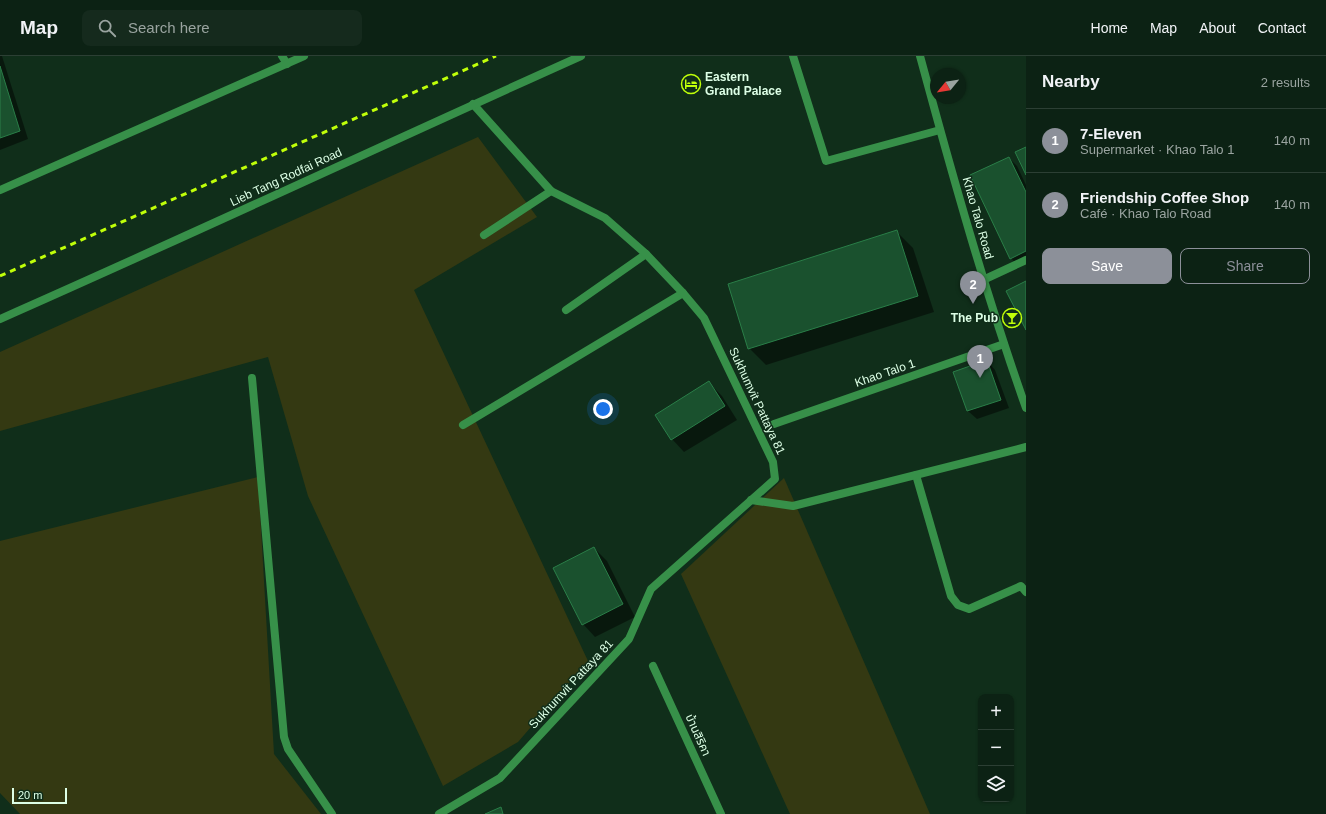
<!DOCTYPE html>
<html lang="en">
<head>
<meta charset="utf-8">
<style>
  :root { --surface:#0c2214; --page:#152a1d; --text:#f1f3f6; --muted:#9aa4a0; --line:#2c3f34; --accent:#8c9099 }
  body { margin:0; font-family:Helvetica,"Noto Sans Thai",sans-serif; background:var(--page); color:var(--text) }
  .controls { position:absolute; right:12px; bottom:12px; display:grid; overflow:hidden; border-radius:8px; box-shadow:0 1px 3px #0004 }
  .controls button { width:36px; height:36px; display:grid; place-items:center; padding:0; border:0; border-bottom:1px solid var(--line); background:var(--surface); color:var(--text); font:20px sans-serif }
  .compass { position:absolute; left:930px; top:12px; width:36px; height:36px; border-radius:50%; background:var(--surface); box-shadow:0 1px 3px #0004; rotate:240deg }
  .scale { position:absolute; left:12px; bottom:10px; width:55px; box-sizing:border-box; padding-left:4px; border:2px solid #ddffe6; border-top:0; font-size:11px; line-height:14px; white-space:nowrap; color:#ddffe6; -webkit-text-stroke:3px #102e1a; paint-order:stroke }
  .you { position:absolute; left:603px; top:353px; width:14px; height:14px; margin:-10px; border:3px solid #fff; border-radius:50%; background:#1a73e8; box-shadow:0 0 0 6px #1a73e833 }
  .badge { display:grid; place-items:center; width:26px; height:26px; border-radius:50%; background:var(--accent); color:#fff; font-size:13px; font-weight:700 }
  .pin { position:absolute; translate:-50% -33px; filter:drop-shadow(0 1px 2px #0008) }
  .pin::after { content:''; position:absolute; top:21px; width:14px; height:12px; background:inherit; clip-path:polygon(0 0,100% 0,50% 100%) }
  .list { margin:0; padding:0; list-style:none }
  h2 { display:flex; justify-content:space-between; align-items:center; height:52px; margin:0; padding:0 16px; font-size:17px }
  h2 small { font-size:13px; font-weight:400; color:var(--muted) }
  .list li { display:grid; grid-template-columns:26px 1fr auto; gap:12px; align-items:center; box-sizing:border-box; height:64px; padding:0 16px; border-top:1px solid var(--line) }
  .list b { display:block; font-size:15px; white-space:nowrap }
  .list p { margin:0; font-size:13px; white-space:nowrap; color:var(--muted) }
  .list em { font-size:13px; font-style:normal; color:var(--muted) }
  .actions { display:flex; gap:8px; padding:12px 16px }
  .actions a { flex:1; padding:9px 0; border:1px solid var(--accent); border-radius:8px; text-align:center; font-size:14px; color:var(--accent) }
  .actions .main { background:var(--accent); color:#fff }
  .icon { flex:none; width:22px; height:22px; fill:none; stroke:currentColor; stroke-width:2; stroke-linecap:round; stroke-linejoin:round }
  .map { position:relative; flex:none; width:1026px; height:758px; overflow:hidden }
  header { display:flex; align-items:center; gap:24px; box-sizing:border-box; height:56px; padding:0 20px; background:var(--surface); border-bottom:1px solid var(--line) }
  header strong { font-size:19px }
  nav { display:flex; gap:22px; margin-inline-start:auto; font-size:14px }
  .search { width:280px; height:36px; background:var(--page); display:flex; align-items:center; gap:10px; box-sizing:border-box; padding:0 14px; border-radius:8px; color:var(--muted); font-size:15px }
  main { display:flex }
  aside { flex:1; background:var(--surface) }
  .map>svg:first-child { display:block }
</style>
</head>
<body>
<header>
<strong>Map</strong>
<div class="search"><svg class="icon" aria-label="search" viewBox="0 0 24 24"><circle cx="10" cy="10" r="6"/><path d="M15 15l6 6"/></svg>Search here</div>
<nav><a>Home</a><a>Map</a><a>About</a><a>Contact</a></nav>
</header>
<main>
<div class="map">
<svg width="1026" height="758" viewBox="0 0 1026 758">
  <rect width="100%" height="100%" fill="#102e1a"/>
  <g fill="#343912">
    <path d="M 478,81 L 537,161 L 414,234 L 588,605 L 518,686 L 443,730 L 308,440 L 268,301 L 0,375 L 0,296 Z"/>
    <path d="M 258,421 L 274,698 L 321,758 L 20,758 L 0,737 L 0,485 Z"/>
    <path d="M 784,422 L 930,758 L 790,758 L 681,518 Z"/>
  </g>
  <g fill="#0007">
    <path d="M 0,0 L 2,0 L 28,83 L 0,94 Z"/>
    <path d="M 1009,102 L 1017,110 L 1026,129 L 1026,207 L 1019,211 L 1011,202 Z"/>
    <path d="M 896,175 L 913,192 L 934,256 L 766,309 L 749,292 Z"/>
    <path d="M 987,305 L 995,314 L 1009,352 L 977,363 L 968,355 L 955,317 Z"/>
    <path d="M 709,327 L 722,340 L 737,364 L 684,396 L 672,383 Z"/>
    <path d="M 594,492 L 607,505 L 635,561 L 595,581 L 583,568 Z"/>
  </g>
  <g fill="#1a512e" stroke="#2a7e48">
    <path d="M 0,10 L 20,75 L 0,82 Z"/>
    <path d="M 1026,91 L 1026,119 L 1015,96 Z"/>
    <path d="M 1009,101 L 1026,136 L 1026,195 L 1010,203 L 970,119 Z"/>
    <path d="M 897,174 L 918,240 L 748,293 L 728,228 Z"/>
    <path d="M 1026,225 L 1026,274 L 1006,235 Z"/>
    <path d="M 987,304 L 1001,344 L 967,355 L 953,316 Z"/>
    <path d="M 709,325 L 725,350 L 671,384 L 655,359 Z"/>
    <path d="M 594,491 L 623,548 L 582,569 L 553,512 Z"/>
    <path d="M 501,751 L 503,758 L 485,758 Z"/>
  </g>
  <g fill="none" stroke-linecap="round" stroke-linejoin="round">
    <g stroke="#379049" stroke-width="8">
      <path d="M 793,0 L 826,105 L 940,74"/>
      <path d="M 484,179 L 551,135"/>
      <path d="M 916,419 L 951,540 L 958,549 L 969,553 L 1021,530 L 1026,536"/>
      <path d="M 751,444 L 793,450 L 1026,391"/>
    </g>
    <g stroke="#379049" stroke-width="8">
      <path d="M 282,0 L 287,8"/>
      <path d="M 983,224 L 1026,204"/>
      <path d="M 566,254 L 646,198"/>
      <path d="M 252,322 L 284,681 L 288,693 L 332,758"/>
      <path d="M 774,368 L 1004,288"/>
      <path d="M 463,369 L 683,237"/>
      <path d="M 653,610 L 721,758"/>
      <path d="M 439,758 L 500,722 L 629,583 L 651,533 L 775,423 L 773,406 L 704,262 L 683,237 L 646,198 L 605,162 L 551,135 L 473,48"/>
    </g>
    <g stroke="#379049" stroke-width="8">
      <path d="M 920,0 C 952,118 985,236 1026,352"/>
      <path d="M 0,134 L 304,0"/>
      <path d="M 0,263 C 195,177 387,87 581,0"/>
    </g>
    <path stroke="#c0ff09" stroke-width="3" stroke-dasharray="6 5" stroke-linecap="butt" d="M 0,220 L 496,0"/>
  </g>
  <defs>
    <g id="hotel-ring" transform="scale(1)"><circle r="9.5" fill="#102e1a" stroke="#c0ff09" stroke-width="1.5"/><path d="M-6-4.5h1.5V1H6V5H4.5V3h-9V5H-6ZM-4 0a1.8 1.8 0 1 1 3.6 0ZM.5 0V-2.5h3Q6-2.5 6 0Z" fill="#c0ff09"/></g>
    <g id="bar-ring" transform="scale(1)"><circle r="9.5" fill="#102e1a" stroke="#c0ff09" stroke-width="1.5"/><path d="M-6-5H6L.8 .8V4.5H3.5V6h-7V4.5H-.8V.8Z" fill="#c0ff09"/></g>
  </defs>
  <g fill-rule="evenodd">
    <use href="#hotel-ring" x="691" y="28"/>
    <use href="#bar-ring" x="1012" y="262"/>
  </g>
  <g text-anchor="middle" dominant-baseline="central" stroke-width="3" stroke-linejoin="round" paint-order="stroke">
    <g font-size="12" font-weight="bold" fill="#ddffe6" stroke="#102e1a" text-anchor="start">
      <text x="705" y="21">Eastern<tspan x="705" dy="14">Grand Palace</tspan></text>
      <text x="998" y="262" text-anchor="end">The Pub</text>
    </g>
    <g font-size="12" fill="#ddffe6" stroke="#102e1a">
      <text transform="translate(286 121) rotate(-25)">Lieb Tang Rodfai Road</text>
      <text transform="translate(978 162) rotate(74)">Khao Talo Road</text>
      <text transform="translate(885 317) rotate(-19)">Khao Talo 1</text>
      <text transform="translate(757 345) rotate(65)">Sukhumvit Pattaya 81</text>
      <text transform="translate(571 628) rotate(-47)">Sukhumvit Pattaya 81</text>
      <text transform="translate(698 679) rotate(66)">บ้านสิริคา</text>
    </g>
  </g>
</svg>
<div class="controls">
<button>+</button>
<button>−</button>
<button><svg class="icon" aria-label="layers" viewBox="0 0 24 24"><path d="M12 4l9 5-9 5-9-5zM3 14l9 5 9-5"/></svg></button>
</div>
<svg class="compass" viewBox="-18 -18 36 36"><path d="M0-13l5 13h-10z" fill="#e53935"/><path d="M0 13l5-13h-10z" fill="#9aa4a0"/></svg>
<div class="scale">20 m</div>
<div class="you"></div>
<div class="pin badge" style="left:980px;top:322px">1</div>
<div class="pin badge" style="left:973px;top:248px">2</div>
</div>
<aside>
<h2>Nearby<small>2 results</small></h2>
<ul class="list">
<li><span class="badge">1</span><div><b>7-Eleven</b><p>Supermarket · Khao Talo 1</p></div><em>140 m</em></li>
<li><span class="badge">2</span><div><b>Friendship Coffee Shop</b><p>Café · Khao Talo Road</p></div><em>140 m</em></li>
</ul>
<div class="actions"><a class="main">Save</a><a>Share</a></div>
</aside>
</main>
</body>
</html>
